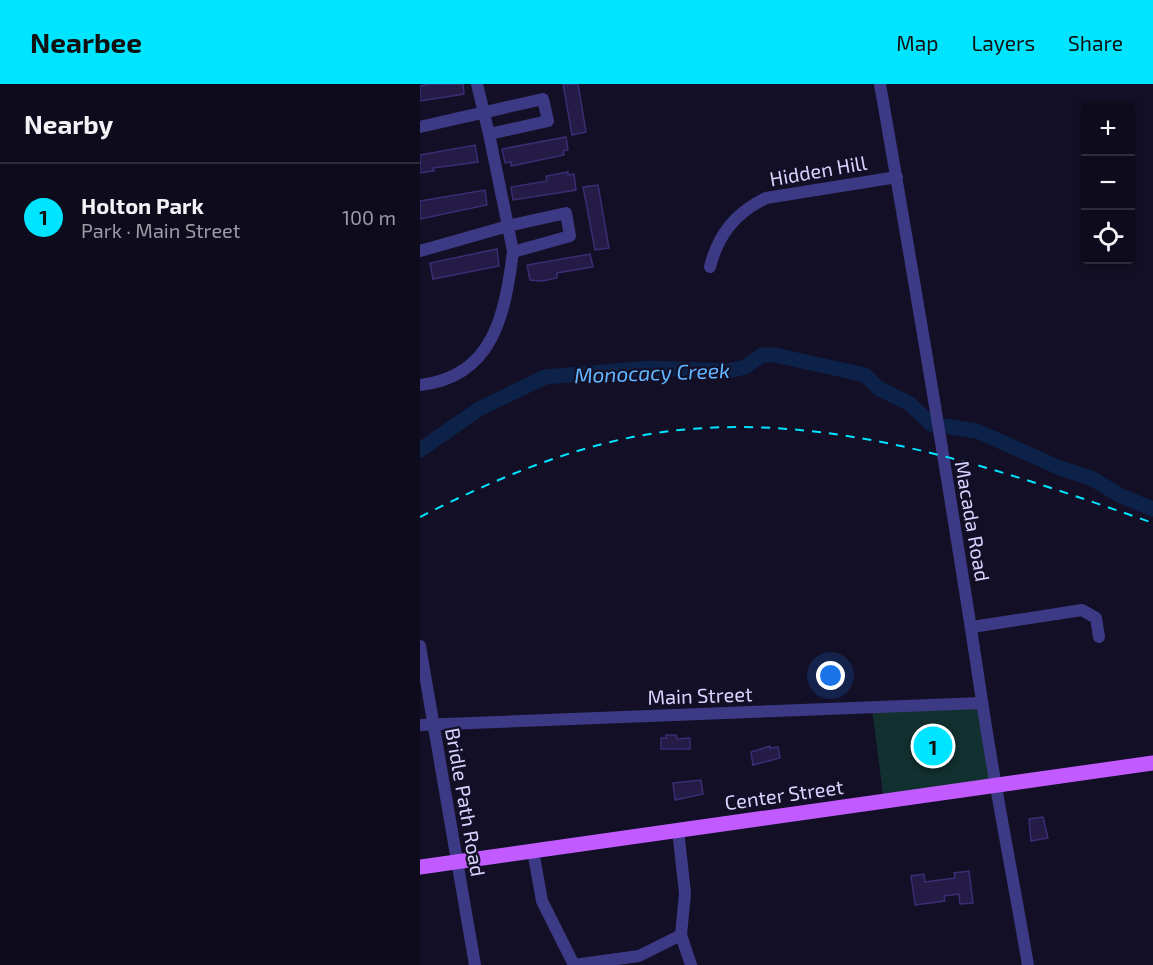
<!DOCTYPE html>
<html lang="en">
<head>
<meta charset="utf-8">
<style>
  :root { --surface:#0e0b1c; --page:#171425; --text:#f1f3f6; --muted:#9b9ba3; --line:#2e2b3b; --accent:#00e5ff }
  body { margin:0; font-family:"Exo 2",sans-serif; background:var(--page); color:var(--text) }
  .controls { position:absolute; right:18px; top:18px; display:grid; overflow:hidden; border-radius:6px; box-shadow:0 3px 9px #0003 }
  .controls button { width:54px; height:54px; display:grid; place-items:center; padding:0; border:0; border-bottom:2px solid var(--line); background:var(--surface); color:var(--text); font:30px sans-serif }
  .you { position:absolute; left:411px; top:592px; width:21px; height:21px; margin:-15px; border:4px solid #fff; border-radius:50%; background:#1a73e8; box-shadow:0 0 0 9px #1a73e833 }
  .badge { display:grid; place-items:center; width:39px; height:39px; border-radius:50%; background:var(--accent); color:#111; font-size:20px; font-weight:700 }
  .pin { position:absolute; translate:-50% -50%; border:3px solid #fff; box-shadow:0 2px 6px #0006 }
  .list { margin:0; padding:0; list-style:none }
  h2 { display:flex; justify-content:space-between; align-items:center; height:78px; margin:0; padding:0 24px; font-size:26px }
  h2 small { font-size:20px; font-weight:400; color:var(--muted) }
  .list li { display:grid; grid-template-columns:39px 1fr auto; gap:18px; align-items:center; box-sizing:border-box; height:108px; padding:0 24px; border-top:2px solid var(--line) }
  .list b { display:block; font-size:22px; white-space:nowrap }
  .list p { margin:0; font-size:20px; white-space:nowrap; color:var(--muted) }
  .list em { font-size:20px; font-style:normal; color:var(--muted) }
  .icon { flex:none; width:33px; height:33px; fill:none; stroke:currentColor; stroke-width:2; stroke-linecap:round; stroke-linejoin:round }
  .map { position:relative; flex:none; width:733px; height:881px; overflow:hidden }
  header { display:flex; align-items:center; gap:36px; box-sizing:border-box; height:84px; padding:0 30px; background:var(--accent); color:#111 }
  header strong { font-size:28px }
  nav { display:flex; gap:33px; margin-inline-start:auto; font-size:21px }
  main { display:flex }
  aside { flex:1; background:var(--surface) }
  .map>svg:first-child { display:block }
</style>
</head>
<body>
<header>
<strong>Nearbee</strong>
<nav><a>Map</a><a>Layers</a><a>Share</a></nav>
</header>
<main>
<aside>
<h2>Nearby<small></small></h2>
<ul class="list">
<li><span class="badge">1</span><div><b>Holton Park</b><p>Park · Main Street</p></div><em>100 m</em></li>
</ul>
</aside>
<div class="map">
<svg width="733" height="881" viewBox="0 0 733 881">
  <rect width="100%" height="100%" fill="#130f26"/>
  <path fill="#12302f" d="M 562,619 L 577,701 L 464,718 L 452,624 Z"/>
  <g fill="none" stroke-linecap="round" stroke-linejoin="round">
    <path stroke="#0c2248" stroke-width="15" d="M 0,366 L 59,325 L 125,293 L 229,284 L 308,287 L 325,283 L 342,271 L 355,271 L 445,291 L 458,304 L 490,320 L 511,340 L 557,347 L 640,384 L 671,394 L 701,412 L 733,425"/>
  </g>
  <g fill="#241b47" stroke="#3b2d73" stroke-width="1.5">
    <path d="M 10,0 L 43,0 L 44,10 L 0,17 L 0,2 Z"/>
    <path d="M 143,0 L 158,0 L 166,48 L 152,51 Z"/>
    <path d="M 146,53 L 148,66 L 143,67 L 144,71 L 91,82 L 91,78 L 85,79 L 82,65 Z"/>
    <path d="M 55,61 L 58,78 L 13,84 L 14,87 L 0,89 L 0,71 Z"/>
    <path d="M 148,88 L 148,91 L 154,90 L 156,106 L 93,116 L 91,103 L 127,97 L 126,92 Z"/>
    <path d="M 178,101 L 189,164 L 175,166 L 163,103 Z"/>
    <path d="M 65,106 L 67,121 L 0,135 L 0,117 Z"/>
    <path d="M 77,165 L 79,182 L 13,195 L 10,179 Z"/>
    <path d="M 170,170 L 173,183 L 137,189 L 137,194 L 122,197 L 110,196 L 107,181 Z"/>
    <path d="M 246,651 L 256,651 L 257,655 L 270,654 L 270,665 L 241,665 L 241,654 L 246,654 Z"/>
    <path d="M 350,662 L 350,664 L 358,663 L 360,674 L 333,681 L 331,668 Z"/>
    <path d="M 281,696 L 283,710 L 255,716 L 253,699 Z"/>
    <path d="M 623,733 L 628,754 L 611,757 L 609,735 Z"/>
    <path d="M 549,787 L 553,819 L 540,820 L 539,810 L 524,812 L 525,817 L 495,821 L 491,792 L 504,790 L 505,798 L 535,794 L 534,789 Z"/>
  </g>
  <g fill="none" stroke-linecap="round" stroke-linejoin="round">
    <g stroke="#3d3a85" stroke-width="12">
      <path d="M 57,0 L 69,50"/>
      <path d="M 460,0 C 496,206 531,411 562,617 C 575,705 593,793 608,881"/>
      <path d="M 0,43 L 123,15 L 128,37 L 69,50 L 88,142 L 146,129 L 150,152 L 93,168 C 85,229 74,293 0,301"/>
      <path d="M 0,167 L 88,142 L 93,168"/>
      <path d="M 290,183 C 298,151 315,129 346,114 L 477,93"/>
      <path d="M 552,543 L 662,526 L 676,534 L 679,553"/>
      <path d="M 0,562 L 55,881"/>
      <path d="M 0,641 L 562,619"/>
      <path d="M 258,746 L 265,809 L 261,851 L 271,881"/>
      <path d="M 113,767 L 122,817 L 154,881 L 219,872 L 261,851"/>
    </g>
    <path stroke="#c25bff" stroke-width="15" d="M 0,783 L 733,679"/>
    <path stroke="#00e5ff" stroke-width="2" stroke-dasharray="9 8" stroke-linecap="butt" d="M 0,433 C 65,400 131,371 203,355 C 383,316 565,380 733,439"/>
  </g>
  <g text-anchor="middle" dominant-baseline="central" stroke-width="4.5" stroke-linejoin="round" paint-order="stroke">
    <g font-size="20" fill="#d9d4ff" stroke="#130f26">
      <text transform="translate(398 86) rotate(-10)">Hidden Hill</text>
      <text transform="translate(553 437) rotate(80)">Macada Road</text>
      <text transform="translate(280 611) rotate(-2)">Main Street</text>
      <text transform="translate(364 710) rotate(-8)">Center Street</text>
      <text transform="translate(46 718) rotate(80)">Bridle Path Road</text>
    </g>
    <g font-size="21" font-style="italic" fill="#62b6ff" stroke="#130f26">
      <text transform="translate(232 288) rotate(-2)">Monocacy Creek</text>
    </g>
  </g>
</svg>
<div class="controls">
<button>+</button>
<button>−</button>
<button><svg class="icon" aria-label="locate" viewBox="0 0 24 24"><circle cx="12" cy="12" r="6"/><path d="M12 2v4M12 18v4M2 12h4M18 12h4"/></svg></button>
</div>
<div class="you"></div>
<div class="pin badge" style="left:513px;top:662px">1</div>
</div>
</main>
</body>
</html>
